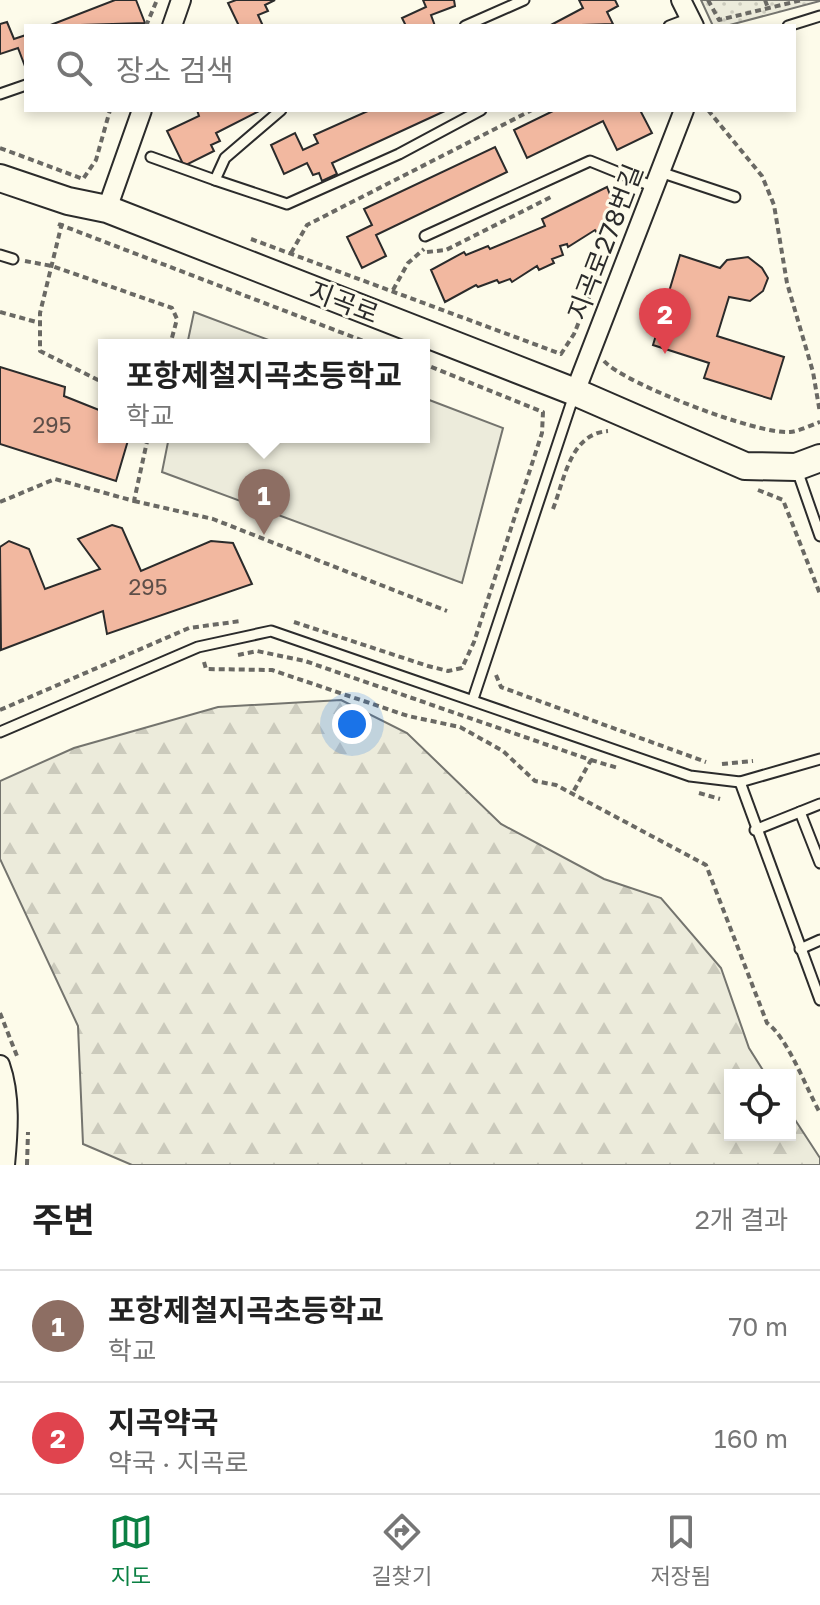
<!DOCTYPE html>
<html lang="ko">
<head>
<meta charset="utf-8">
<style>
  :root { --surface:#fff; --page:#f2f2f2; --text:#222; --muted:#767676; --line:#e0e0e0; --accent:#0b8043 }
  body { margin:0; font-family:"Golos Text","Noto Sans KR",sans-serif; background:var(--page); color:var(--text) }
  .controls { position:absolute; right:24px; bottom:24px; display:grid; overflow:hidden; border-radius:0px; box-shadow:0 4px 12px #0003 }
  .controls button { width:72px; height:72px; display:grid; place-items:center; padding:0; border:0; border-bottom:2px solid var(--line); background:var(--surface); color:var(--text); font:40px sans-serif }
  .you { position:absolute; left:352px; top:724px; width:28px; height:28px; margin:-20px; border:6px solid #fff; border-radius:50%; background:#1a73e8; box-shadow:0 0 0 12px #1a73e833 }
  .badge { display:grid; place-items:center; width:52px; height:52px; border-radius:50%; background:var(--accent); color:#fff; font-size:26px; font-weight:700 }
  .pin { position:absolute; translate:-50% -66px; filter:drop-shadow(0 2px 4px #0008) }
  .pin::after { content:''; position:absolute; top:42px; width:28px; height:24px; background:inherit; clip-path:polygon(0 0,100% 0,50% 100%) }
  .popup { position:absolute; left:98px; top:339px; width:332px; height:104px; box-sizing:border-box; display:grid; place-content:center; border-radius:0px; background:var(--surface); filter:drop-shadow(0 2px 6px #0005); font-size:26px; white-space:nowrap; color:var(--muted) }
  .popup b { font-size:30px; color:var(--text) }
  .popup::after { content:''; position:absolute; left:50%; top:100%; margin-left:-16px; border:16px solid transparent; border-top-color:var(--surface) }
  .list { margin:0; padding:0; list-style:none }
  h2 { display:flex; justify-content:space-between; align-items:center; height:104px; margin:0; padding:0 32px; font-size:34px }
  h2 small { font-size:26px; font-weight:400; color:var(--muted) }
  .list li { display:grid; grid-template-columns:52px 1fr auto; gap:24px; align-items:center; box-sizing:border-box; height:112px; padding:0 32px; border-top:2px solid var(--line) }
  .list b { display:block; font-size:30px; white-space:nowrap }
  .list p { margin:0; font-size:26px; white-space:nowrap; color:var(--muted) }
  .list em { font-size:26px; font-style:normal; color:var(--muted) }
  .icon { flex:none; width:44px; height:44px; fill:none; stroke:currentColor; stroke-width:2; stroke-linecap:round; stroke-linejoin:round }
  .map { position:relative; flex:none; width:820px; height:1165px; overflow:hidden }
  .search { position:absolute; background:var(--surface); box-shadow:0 4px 12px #0003; left:24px; right:24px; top:24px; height:88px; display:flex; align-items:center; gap:20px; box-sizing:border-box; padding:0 28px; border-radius:0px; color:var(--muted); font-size:30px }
  .sheet { height:328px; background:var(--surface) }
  nav { display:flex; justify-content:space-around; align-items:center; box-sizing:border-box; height:112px; border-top:2px solid var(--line); background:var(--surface); font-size:22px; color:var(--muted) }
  nav a { display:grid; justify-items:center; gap:4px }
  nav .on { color:var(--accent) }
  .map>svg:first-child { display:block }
</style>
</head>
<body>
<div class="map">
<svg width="820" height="1165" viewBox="0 0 820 1165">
  <defs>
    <pattern id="forest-firs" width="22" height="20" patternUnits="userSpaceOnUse" patternTransform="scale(2)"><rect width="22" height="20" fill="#ecebdb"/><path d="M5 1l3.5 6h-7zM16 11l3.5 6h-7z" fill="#cbcabc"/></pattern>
    <pattern id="park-dots" width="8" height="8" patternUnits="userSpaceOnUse" patternTransform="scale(2)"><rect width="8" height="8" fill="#ecebdb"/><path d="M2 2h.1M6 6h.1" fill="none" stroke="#cbcabc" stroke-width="1.8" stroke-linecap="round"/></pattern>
  </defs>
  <rect width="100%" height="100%" fill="#fdfbea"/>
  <g fill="#ecebdb" stroke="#74746e" stroke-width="2">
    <path d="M 194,312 L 282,345 L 187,345 Z"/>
    <path d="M 424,398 L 503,428 L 462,583 L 162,472 L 169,437 L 424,437 Z"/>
  </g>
  <path fill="url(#forest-firs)" stroke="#74746e" stroke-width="2" d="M 341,700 L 407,733 L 501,824 L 604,879 L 661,898 L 721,968 L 749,1048 L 766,1075 L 730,1075 L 730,1135 L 790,1135 L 790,1112 L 820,1158 L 820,1165 L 132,1165 L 83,1144 L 78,1026 L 0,859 L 0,781 L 74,748 L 218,707 Z"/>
  <path fill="url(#park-dots)" stroke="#74746e" stroke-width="2" d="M 701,0 L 820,0 L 820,1 L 726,26 L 713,26 Z"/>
  <g fill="#f2b8a0" stroke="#2b2b2b" stroke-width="2">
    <path d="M 115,0 L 136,0 L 145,23 L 48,26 Z"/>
    <path d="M 236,0 L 275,0 L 265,5 L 268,11 L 258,15 L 263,26 L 239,26 L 228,3 Z"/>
    <path d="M 423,0 L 454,0 L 455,6 L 431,15 L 435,26 L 406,26 L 402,18 L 426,7 Z"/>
    <path d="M 579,0 L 615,0 L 618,6 L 607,12 L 613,24 L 549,26 L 583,8 Z"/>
    <path d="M 7,22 L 14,39 L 26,35 L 26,69 L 18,48 L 0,54 L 0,24 Z"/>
    <path d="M 197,110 L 261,110 L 216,133 L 220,141 L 211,145 L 214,151 L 184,166 L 167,131 L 199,116 Z"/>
    <path d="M 370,110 L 447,110 L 332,163 L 337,174 L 322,181 L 319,173 L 313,175 L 307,163 L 284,174 L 271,145 L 295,133 L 303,150 L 318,143 L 314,135 Z"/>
    <path d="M 555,110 L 640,110 L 652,133 L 617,150 L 603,121 L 527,158 L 514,130 Z"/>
    <path d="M 495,147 L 507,172 L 376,235 L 386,256 L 362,268 L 347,237 L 372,225 L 364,209 Z"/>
    <path d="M 607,187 L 619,218 L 607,224 L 609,228 L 597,233 L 595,230 L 568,247 L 567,244 L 560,246 L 563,255 L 552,259 L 554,263 L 539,270 L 537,266 L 512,282 L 510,279 L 499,283 L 497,280 L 478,287 L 476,285 L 445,302 L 431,270 L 464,252 L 466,255 L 488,246 L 490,249 L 545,226 L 542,219 Z"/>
    <path d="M 680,255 L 720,268 L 727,260 L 748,257 L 762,268 L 768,278 L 763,291 L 750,301 L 729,297 L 717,336 L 784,357 L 771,399 L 704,378 L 709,363 L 653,345 Z"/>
    <path d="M 0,367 L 65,387 L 64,396 L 104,412 L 104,437 L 129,437 L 116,481 L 0,444 Z"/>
    <path d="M 112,525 L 122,528 L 141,571 L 211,541 L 233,543 L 252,584 L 107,634 L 103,611 L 1,650 L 0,547 L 9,541 L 29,549 L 45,589 L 100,569 L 78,539 Z"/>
  </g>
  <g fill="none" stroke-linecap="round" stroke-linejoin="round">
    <g stroke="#2b2b2b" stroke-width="13">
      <g id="service">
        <path d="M 465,26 L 524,0"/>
        <path d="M 669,26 L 690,18"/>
        <path d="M 788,26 L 820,16"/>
        <path d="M 0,94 L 26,85"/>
        <path d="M 151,157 L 215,180 L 225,158 L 281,110"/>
        <path d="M 660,172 L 735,197"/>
        <path d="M 215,180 L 287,204 L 399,154 L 481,110"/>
        <path d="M 425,236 L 590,161 L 654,187"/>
        <path d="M 0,255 L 13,259"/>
        <path d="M 797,470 L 820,536"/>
        <path d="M 473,699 L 574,395"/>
        <path d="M 0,732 L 198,647 L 271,631 L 690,776 L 740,782 L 820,759"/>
        <path d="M 740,782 L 820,1000"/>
        <path d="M 800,812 L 820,863"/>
        <path d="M 755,830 L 820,804"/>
        <path d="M 800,949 L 820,940"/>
      </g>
    </g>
    <g stroke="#2b2b2b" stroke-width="22">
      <g id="minor">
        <path d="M 681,0 L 694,26"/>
        <path d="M 172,26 L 181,0"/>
        <path d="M 107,209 L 142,110"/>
        <path d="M 575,392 L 684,110"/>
        <path d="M 0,1065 C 11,1096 8,1133 5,1165"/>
      </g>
    </g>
    <g stroke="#2b2b2b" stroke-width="30">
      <path id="secondary" d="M 0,178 L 68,201 L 107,209 L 575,392 L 745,466 L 796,467 L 820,458"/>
    </g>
    <g stroke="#6a6964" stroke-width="4" stroke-dasharray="6 4" stroke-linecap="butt">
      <path d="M 708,0 L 719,20 L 802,0"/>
      <path d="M 765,0 L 768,8"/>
      <path d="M 146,26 L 157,0"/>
      <path d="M 708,110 L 762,176 L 774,205 L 787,283 L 813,372 L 820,413"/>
      <path d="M 0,148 L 83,179 L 96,160 L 110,110"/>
      <path d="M 62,223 L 40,313 L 40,351 L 104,383"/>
      <path d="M 58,224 L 374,345"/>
      <path d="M 251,239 L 561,354 L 574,334 L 603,263"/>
      <path d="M 427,252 L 446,250 L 553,196"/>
      <path d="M 291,253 L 307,225 L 532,110"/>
      <path d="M 25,261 L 52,266 L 172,308 L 177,319 L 170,345"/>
      <path d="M 393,290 L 408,263 L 424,249"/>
      <path d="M 0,312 L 40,323"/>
      <path d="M 604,361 C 625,384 758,435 790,432 C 800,431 811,425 820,422"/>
      <path d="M 758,490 L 783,500 L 820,594"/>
      <path d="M 134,501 L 213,519 L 447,611"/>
      <path d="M 0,502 L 55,479 L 134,501 L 148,437"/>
      <path d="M 553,509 C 565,478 570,434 608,431"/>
      <path d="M 294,622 L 428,666 L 448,671 L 462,668 L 474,642 L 542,433 L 543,412 L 424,364"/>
      <path d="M 238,655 L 257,651 L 305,661 L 591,760 L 572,794"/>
      <path d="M 204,662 L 206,669 L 272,670 L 408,716 L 460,727 L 503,751 L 535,781 L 556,785 L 706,865 L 767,1023 C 788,1038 806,1088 820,1113"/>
      <path d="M 496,675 L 501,687 L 706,762"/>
      <path d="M 0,710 L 189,628 L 241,621"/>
      <path d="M 591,760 L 618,768"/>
      <path d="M 722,764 L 753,761"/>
      <path d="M 699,793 L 720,799"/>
      <path d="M 0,1013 L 17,1056"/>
      <path d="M 27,1165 L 28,1132"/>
    </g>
    <use href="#service" stroke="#fdfbea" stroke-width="9"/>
    <use href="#minor" stroke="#fdfbea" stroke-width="18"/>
    <use href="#secondary" stroke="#fdfbea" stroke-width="26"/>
  </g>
  <g text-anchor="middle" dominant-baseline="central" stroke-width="6" stroke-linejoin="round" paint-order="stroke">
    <g font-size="22" fill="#5d4e48">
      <text x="52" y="424">295</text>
      <text x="148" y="586">295</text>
    </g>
    <g font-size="26" fill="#2b2b2b" stroke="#fdfbea">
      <text transform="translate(605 242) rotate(-69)">지곡로278번길</text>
      <text transform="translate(344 302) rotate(21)">지곡로</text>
    </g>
  </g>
</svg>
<div class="controls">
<button><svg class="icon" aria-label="locate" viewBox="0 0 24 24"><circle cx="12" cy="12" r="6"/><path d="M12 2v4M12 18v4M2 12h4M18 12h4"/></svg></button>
</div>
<div class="you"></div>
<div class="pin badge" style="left:264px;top:535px;background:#8d6e63">1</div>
<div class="popup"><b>포항제철지곡초등학교</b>학교</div>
<div class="pin badge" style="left:665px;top:354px;background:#e0444e">2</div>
<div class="search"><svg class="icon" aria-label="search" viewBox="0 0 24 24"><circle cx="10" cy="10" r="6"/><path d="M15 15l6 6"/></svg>장소 검색</div>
</div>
<section class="sheet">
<h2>주변<small>2개 결과</small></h2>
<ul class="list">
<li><span class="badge" style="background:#8d6e63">1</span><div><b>포항제철지곡초등학교</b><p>학교</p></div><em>70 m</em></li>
<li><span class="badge" style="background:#e0444e">2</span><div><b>지곡약국</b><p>약국 · 지곡로</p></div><em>160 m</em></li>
</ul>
</section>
<nav>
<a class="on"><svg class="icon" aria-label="map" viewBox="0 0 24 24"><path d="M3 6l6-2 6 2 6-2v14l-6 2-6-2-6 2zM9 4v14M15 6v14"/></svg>지도</a>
<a><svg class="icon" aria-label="directions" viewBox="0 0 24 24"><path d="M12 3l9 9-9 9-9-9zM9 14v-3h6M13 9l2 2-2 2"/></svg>길찾기</a>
<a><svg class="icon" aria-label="saved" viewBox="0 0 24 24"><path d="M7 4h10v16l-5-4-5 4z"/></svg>저장됨</a>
</nav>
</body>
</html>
